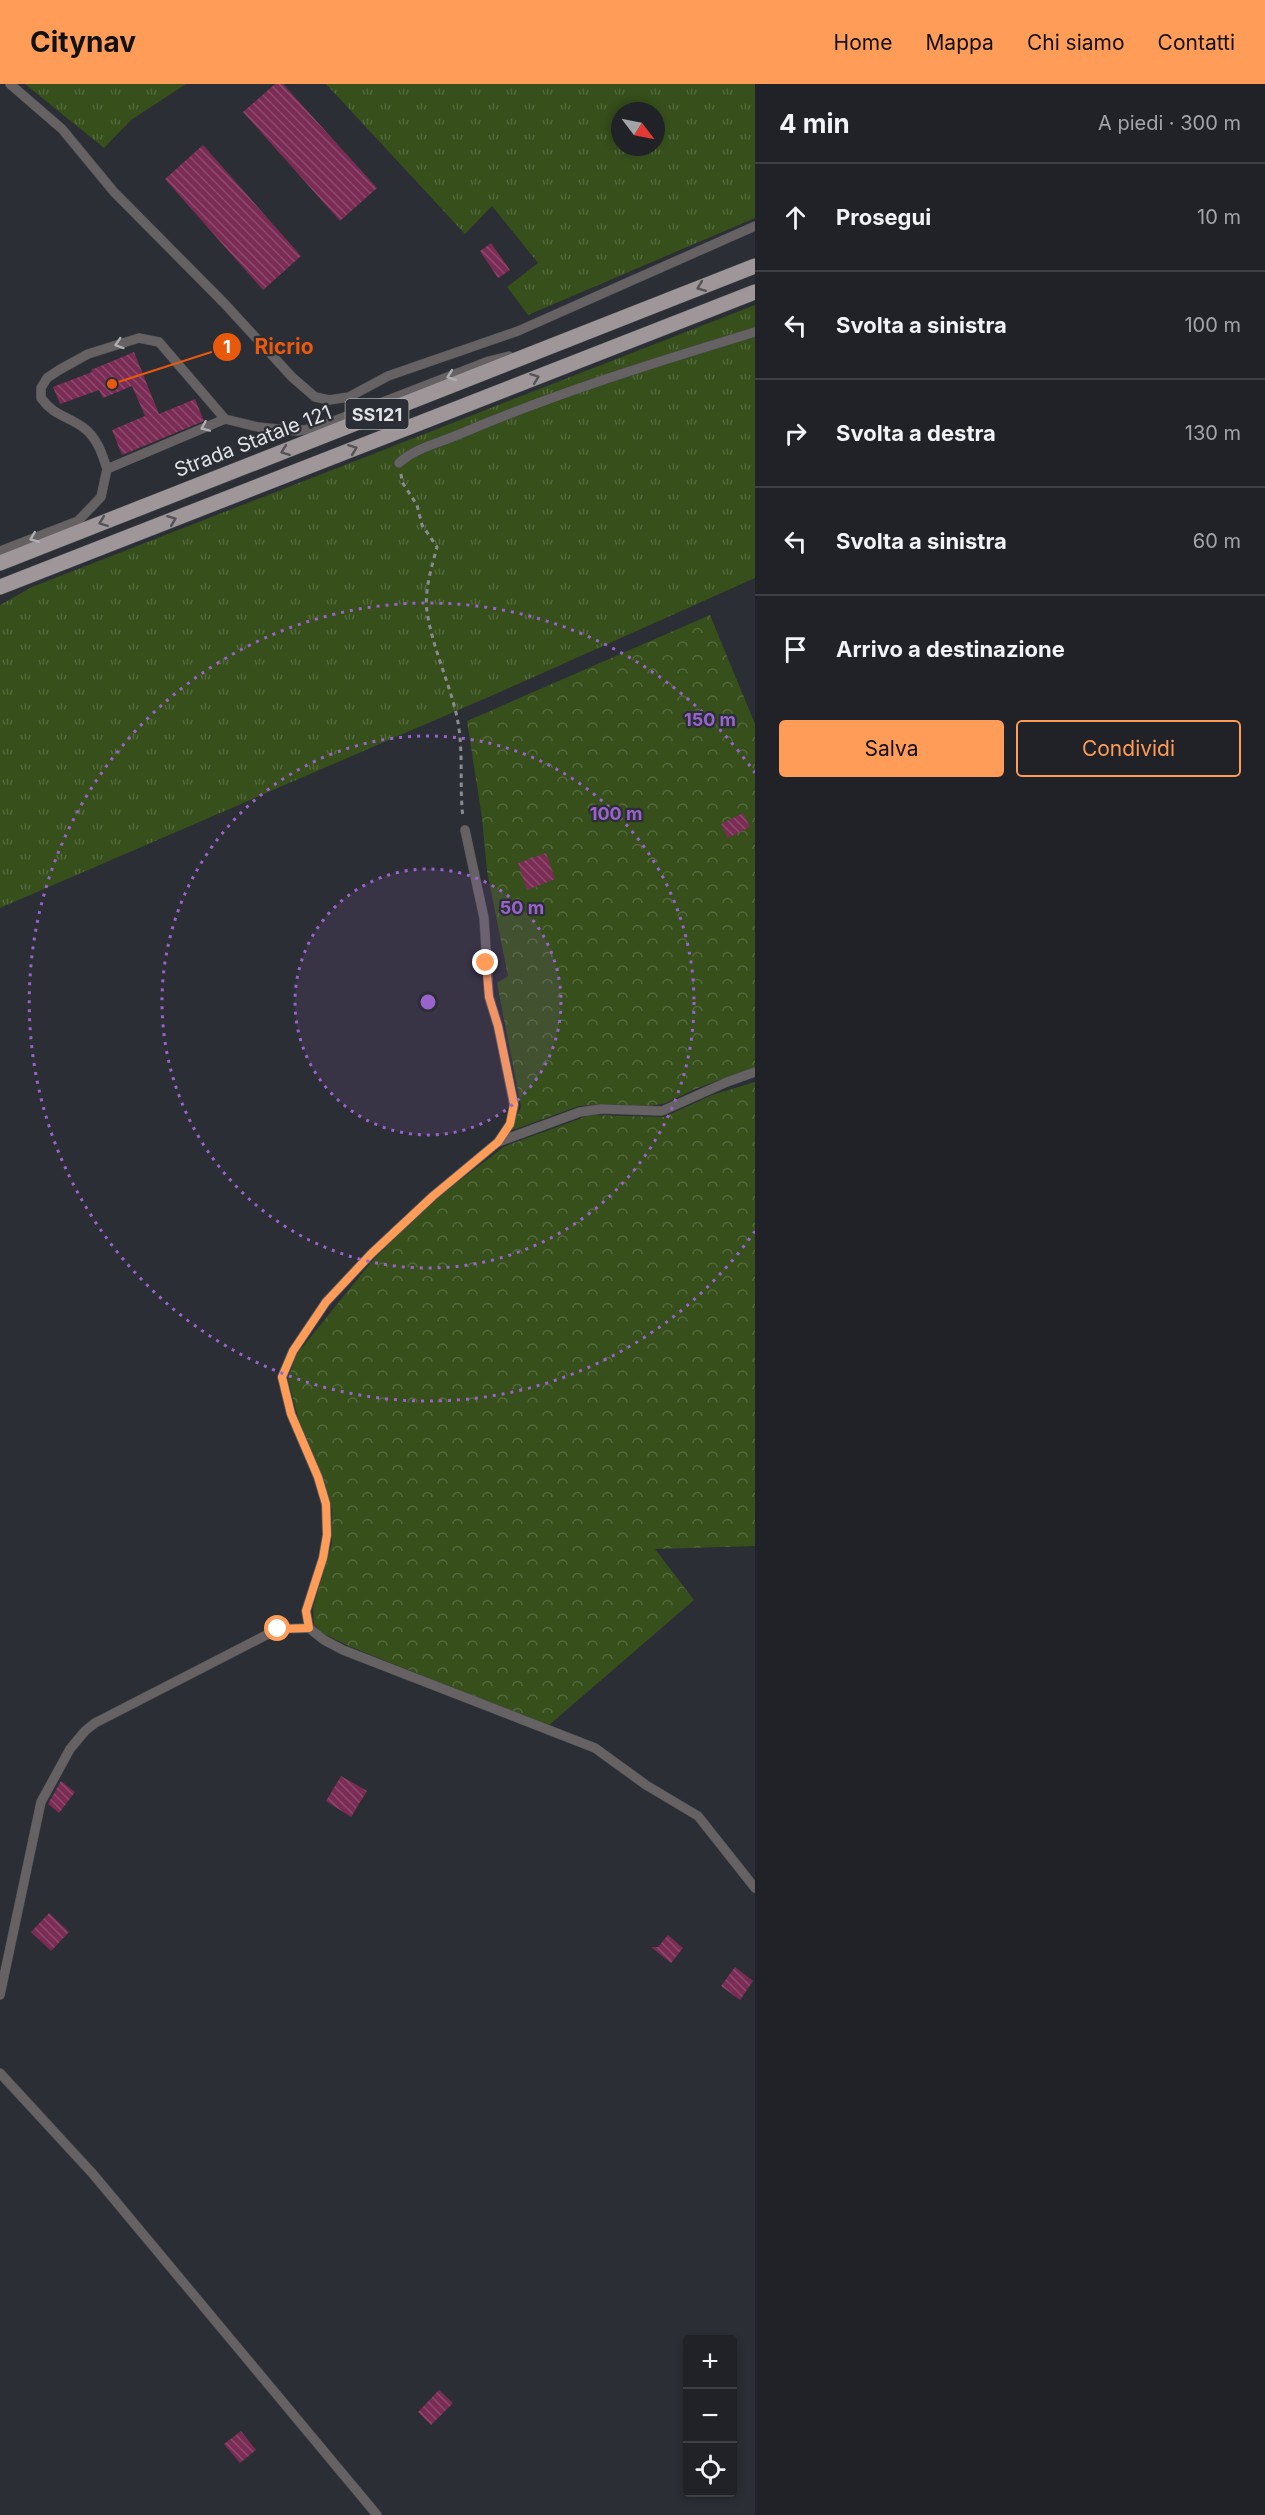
<!DOCTYPE html>
<html lang="it">
<head>
<meta charset="utf-8">
<style>
  :root { --surface:#202227; --page:#282a2f; --text:#f1f3f6; --muted:#a2a4a7; --line:#3d3f44; --accent:#fe9c58 }
  body { margin:0; font-family:Inter,sans-serif; background:var(--page); color:var(--text) }
  .controls { position:absolute; right:18px; bottom:18px; display:grid; overflow:hidden; border-radius:6px; box-shadow:0 3px 9px #0003 }
  .controls button { width:54px; height:54px; display:grid; place-items:center; padding:0; border:0; border-bottom:2px solid var(--line); background:var(--surface); color:var(--text); font:30px sans-serif }
  .compass { position:absolute; left:611px; top:18px; width:54px; height:54px; border-radius:50%; background:var(--surface); box-shadow:0 3px 9px #0003; rotate:122deg }
  .stop { position:absolute; width:18px; height:18px; margin:-14px; border:4px solid #fe9c58; border-radius:50%; background:#fff }
  .stop.end { background:#fe9c58; border-color:#fff; box-shadow:0 2px 6px #0008 }
  .list { margin:0; padding:0; list-style:none }
  h2 { display:flex; justify-content:space-between; align-items:center; height:78px; margin:0; padding:0 24px; font-size:26px }
  h2 small { font-size:20px; font-weight:400; color:var(--muted) }
  .list li { display:grid; grid-template-columns:39px 1fr auto; gap:18px; align-items:center; box-sizing:border-box; height:108px; padding:0 24px; border-top:2px solid var(--line) }
  .list b { display:block; font-size:22px; white-space:nowrap }
  .list em { font-size:20px; font-style:normal; color:var(--muted) }
  .actions { display:flex; gap:12px; padding:18px 24px }
  .actions a { flex:1; padding:14px 0; border:2px solid var(--accent); border-radius:6px; text-align:center; font-size:21px; color:var(--accent) }
  .actions .main { background:var(--accent); color:#111 }
  .icon { flex:none; width:33px; height:33px; fill:none; stroke:currentColor; stroke-width:2; stroke-linecap:round; stroke-linejoin:round }
  .map { position:relative; flex:none; width:755px; height:2431px; overflow:hidden }
  header { display:flex; align-items:center; gap:36px; box-sizing:border-box; height:84px; padding:0 30px; background:var(--accent); color:#111 }
  header strong { font-size:28px }
  nav { display:flex; gap:33px; margin-inline-start:auto; font-size:21px }
  main { display:flex }
  aside { flex:1; background:var(--surface) }
  .map>svg:first-child { display:block }
</style>
</head>
<body>
<header>
<strong>Citynav</strong>
<nav><a>Home</a><a>Mappa</a><a>Chi siamo</a><a>Contatti</a></nav>
</header>
<main>
<div class="map">
<svg width="755" height="2431" viewBox="0 0 755 2431">
  <defs>
    <pattern id="grass-tufts" width="24" height="20" patternUnits="userSpaceOnUse" patternTransform="scale(1.5)"><rect width="24" height="20" fill="#364f1b"/><path d="M3 7l-1-3M5 7V3M7 7l1-3M15 17l-1-3M17 17v-4M19 17l1-3" fill="none" stroke="#53683c"/></pattern>
    <pattern id="forest-crowns" width="20" height="18" patternUnits="userSpaceOnUse" patternTransform="scale(1.5)"><rect width="20" height="18" fill="#364f1b"/><path d="M2 6a3 3 0 1 1 6 0M12 15a3 3 0 1 1 6 0" fill="none" stroke="#53683c"/></pattern>
    <pattern id="building-back-hatch" width="6" height="6" patternUnits="userSpaceOnUse" patternTransform="scale(1.5)"><rect width="6" height="6" fill="#7b2c55"/><path d="M-1 5l2 2M0 0l6 6M5-1l2 2" fill="none" stroke="#8d4a6d"/></pattern>
  </defs>
  <rect width="100%" height="100%" fill="#2b2e34"/>
  <g fill="url(#grass-tufts)" fill-rule="evenodd">
    <path d="M 25,0 L 186,0 L 131,36 L 104,64 Z"/>
    <path d="M 326,0 L 755,0 L 755,134 L 528,231 L 507,203 L 538,179 L 492,122 L 465,150 ZM 620,27 L 656,27 L 656,63 L 620,63 Z"/>
    <path d="M 755,221 L 755,494 L 500,608 L 0,824 L 0,521 L 32,503 Z"/>
  </g>
  <g fill="url(#forest-crowns)">
    <path d="M 710,531 L 755,640 L 755,983 L 695,1005 L 666,1019 L 650,1022 L 603,1020 L 579,1022 L 510,1047 L 521,1023 L 497,899 L 508,892 L 487,787 L 482,734 L 467,637 Z"/>
    <path d="M 755,998 L 755,1462 L 655,1465 L 694,1516 L 548,1642 L 351,1563 L 324,1550 L 314,1541 L 313,1524 L 332,1459 L 332,1426 L 323,1393 L 299,1337 L 288,1295 L 296,1271 L 373,1176 L 434,1116 L 505,1062 L 590,1031 L 664,1033 L 712,1011 Z"/>
  </g>
  <g fill="url(#building-back-hatch)">
    <path d="M 275,0 L 283,0 L 377,104 L 340,137 L 243,28 Z"/>
    <path d="M 203,61 L 301,172 L 263,206 L 165,95 Z"/>
    <path d="M 491,159 L 510,186 L 498,194 L 480,167 Z"/>
    <path d="M 134,268 L 159,330 L 195,315 L 204,337 L 122,371 L 112,346 L 145,332 L 132,302 L 103,314 L 99,306 L 60,320 L 53,303 L 92,288 L 91,286 Z"/>
    <path d="M 743,729 L 750,743 L 728,754 L 721,740 Z"/>
    <path d="M 546,769 L 555,795 L 527,806 L 518,779 Z"/>
    <path d="M 341,1692 L 367,1707 L 351,1733 L 326,1717 Z"/>
    <path d="M 61,1697 L 75,1708 L 59,1729 L 48,1720 Z"/>
    <path d="M 49,1829 L 69,1848 L 51,1867 L 31,1848 Z"/>
    <path d="M 668,1851 L 683,1864 L 671,1879 L 651,1863 L 658,1863 Z"/>
    <path d="M 735,1883 L 753,1897 L 740,1916 L 721,1902 Z"/>
    <path d="M 439,2306 L 453,2319 L 431,2341 L 418,2328 Z"/>
    <path d="M 241,2347 L 256,2366 L 240,2379 L 224,2360 Z"/>
  </g>
  <g fill="none" stroke-linecap="round" stroke-linejoin="round">
    <g stroke="#484b50" stroke-width="10">
      <g id="lane">
        <path d="M 10,0 L 62,45 L 114,108 L 224,219 L 292,293 L 315,313 L 329,316 L 349,313 L 388,292 L 518,247 L 755,142"/>
        <path d="M 399,379 C 415,364 439,359 460,350 C 556,309 656,278 755,248"/>
        <path d="M 107,385 C 102,369 97,354 84,344 C 68,332 54,332 41,314 L 41,304 L 47,294 L 59,286 L 88,270 L 139,254 L 159,258 L 225,335"/>
        <path d="M 0,467 L 78,437 L 101,413 L 107,385 L 225,335 L 258,343 L 297,347 L 316,344 L 489,277 L 509,272"/>
        <path d="M 465,746 L 484,834 L 489,913 L 498,942 L 514,1021 L 510,1040 L 498,1058 L 433,1112 L 371,1170 L 326,1218 L 293,1267 L 282,1293 L 291,1330 L 318,1393 L 326,1420 L 327,1451 L 323,1474 L 306,1527 L 309,1544 L 324,1556 L 343,1566 L 595,1664 L 646,1701 L 698,1732 L 755,1804"/>
        <path d="M 498,1058 L 580,1028 L 601,1025 L 662,1027 L 727,998 L 755,988"/>
        <path d="M 0,1911 L 41,1718 L 70,1665 L 85,1647 L 95,1639 L 278,1545 L 309,1544"/>
        <path d="M 0,1989 L 93,2090 L 377,2431"/>
      </g>
    </g>
    <g stroke="#484b50" stroke-width="16">
      <g id="primary">
        <path d="M 0,479 L 755,182"/>
        <path d="M 0,503 L 755,208"/>
      </g>
    </g>
    <path stroke="#898b90" stroke-width="3" stroke-dasharray="4.5 4.5" stroke-linecap="butt" d="M 401,390 L 402,398 L 417,421 L 422,441 L 437,463 C 432,482 424,507 427,527 C 432,563 449,597 457,633 C 464,666 459,701 463,734"/>
    <use href="#lane" stroke="#666263" stroke-width="9"/>
    <use href="#primary" stroke="#9e9698" stroke-width="15"/>
  </g>
  <defs><path id="oneway-chevron" d="M-2-3.5L2.5 0L-2 3.5" fill="none" stroke-width="1.6" stroke-linecap="round" stroke-linejoin="round" transform="scale(1.5)"/></defs>
  <g stroke="#535257">
    <use href="#oneway-chevron" transform="translate(701 203) rotate(159)"/>
    <use href="#oneway-chevron" transform="translate(535 294) rotate(-21)"/>
    <use href="#oneway-chevron" transform="translate(353 365) rotate(-21)"/>
    <use href="#oneway-chevron" transform="translate(285 367) rotate(159)"/>
    <use href="#oneway-chevron" transform="translate(172 436) rotate(-21)"/>
    <use href="#oneway-chevron" transform="translate(103 438) rotate(159)"/>
  </g>
  <g stroke="#afafb2">
    <use href="#oneway-chevron" transform="translate(119 260) rotate(162)"/>
    <use href="#oneway-chevron" transform="translate(451 292) rotate(159)"/>
    <use href="#oneway-chevron" transform="translate(205 343) rotate(157)"/>
    <use href="#oneway-chevron" transform="translate(34 454) rotate(158)"/>
  </g>
  <g fill="none" stroke-linecap="round" stroke-linejoin="round">
    <path stroke="#fe9c58" stroke-width="8" d="M 278,1545 L 309,1544 L 306,1527 L 323,1474 L 327,1451 L 326,1420 L 318,1393 L 291,1330 L 282,1293 L 293,1267 L 326,1218 L 371,1170 L 433,1112 L 498,1058 L 510,1040 L 514,1020 L 498,942 L 489,913 L 486,879"/>
  </g>
  <circle cx="428" cy="918" r="133" fill="#9963cb" fill-opacity=".12"/>
  <g fill="none" stroke="#9963cb" stroke-width="3" stroke-dasharray="3 6">
    <circle cx="428" cy="918" r="133"/>
    <circle cx="428" cy="918" r="266"/>
    <path d="M755 1147A399 399 0 1 1 755 689"/>
  </g>
  <g text-anchor="middle" dominant-baseline="central" stroke-width="4.5" stroke-linejoin="round" paint-order="stroke">
    <rect fill="#2b2e34" stroke="#aaacb1" stroke-width="1.5" x="345.5" y="315" width="63" height="30" rx="4.5"/>
    <g font-size="18" font-weight="bold" fill="#e0e2e6">
      <text x="377" y="330">SS121</text>
    </g>
    <g font-size="20" fill="#e0e2e6" stroke="#2b2e34">
      <text transform="translate(253 357) rotate(-21)">Strada Statale 121</text>
    </g>
  </g>
  <circle cx="428" cy="918" r="9" fill="#9963cb" stroke="#2b2e34" stroke-width="3"/>
  <g font-size="18" text-anchor="middle" font-weight="bold" fill="#9963cb" stroke="#2b2e34" stroke-width="4.5" stroke-linejoin="round" paint-order="stroke">
    <text x="710" y="642">150 m</text>
    <text x="616" y="736">100 m</text>
    <text x="522" y="830">50 m</text>
  </g>
  <path fill="none" stroke="#e8590c" stroke-width="2" d="M112 300L227 263"/>
  <g fill="#e8590c" stroke="#2b2e34" stroke-width="2">
    <circle cx="112" cy="300" r="6"/>
    <circle cx="227" cy="263" r="15"/>
  </g>
  <g font-size="18" text-anchor="middle" font-weight="bold" fill="#fff">
    <text x="227" y="269">1</text>
  </g>
  <g font-size="21" text-anchor="middle" font-weight="bold" fill="#e8590c" stroke="#2b2e34" stroke-width="4.5" stroke-linejoin="round" paint-order="stroke">
    <text x="284" y="270">Ricrio</text>
  </g>
</svg>
<div class="controls">
<button>+</button>
<button>−</button>
<button><svg class="icon" aria-label="locate" viewBox="0 0 24 24"><circle cx="12" cy="12" r="6"/><path d="M12 2v4M12 18v4M2 12h4M18 12h4"/></svg></button>
</div>
<svg class="compass" viewBox="-18 -18 36 36"><path d="M0-13l5 13h-10z" fill="#e53935"/><path d="M0 13l5-13h-10z" fill="#a2a4a7"/></svg>
<div class="stop" style="left:278px;top:1545px"></div>
<div class="stop end" style="left:486px;top:879px"></div>
</div>
<aside>
<h2>4 min<small>A piedi · 300 m</small></h2>
<ul class="list">
<li><svg class="icon" aria-label="ahead" viewBox="0 0 24 24"><path d="M12 20V5M6 11l6-6 6 6"/></svg><div><b>Prosegui</b></div><em>10 m</em></li>
<li><svg class="icon" aria-label="left" viewBox="0 0 24 24"><path d="M17 20v-9H6M10 6l-5 5 5 5"/></svg><div><b>Svolta a sinistra</b></div><em>100 m</em></li>
<li><svg class="icon" aria-label="right" viewBox="0 0 24 24"><path d="M7 20v-9h11M14 6l5 5-5 5"/></svg><div><b>Svolta a destra</b></div><em>130 m</em></li>
<li><svg class="icon" aria-label="left" viewBox="0 0 24 24"><path d="M17 20v-9H6M10 6l-5 5 5 5"/></svg><div><b>Svolta a sinistra</b></div><em>60 m</em></li>
<li><svg class="icon" aria-label="arrive" viewBox="0 0 24 24"><path d="M6 21V4h12l-3 4 3 4H6"/></svg><div><b>Arrivo a destinazione</b></div></li>
</ul>
<div class="actions"><a class="main">Salva</a><a>Condividi</a></div>
</aside>
</main>
</body>
</html>
